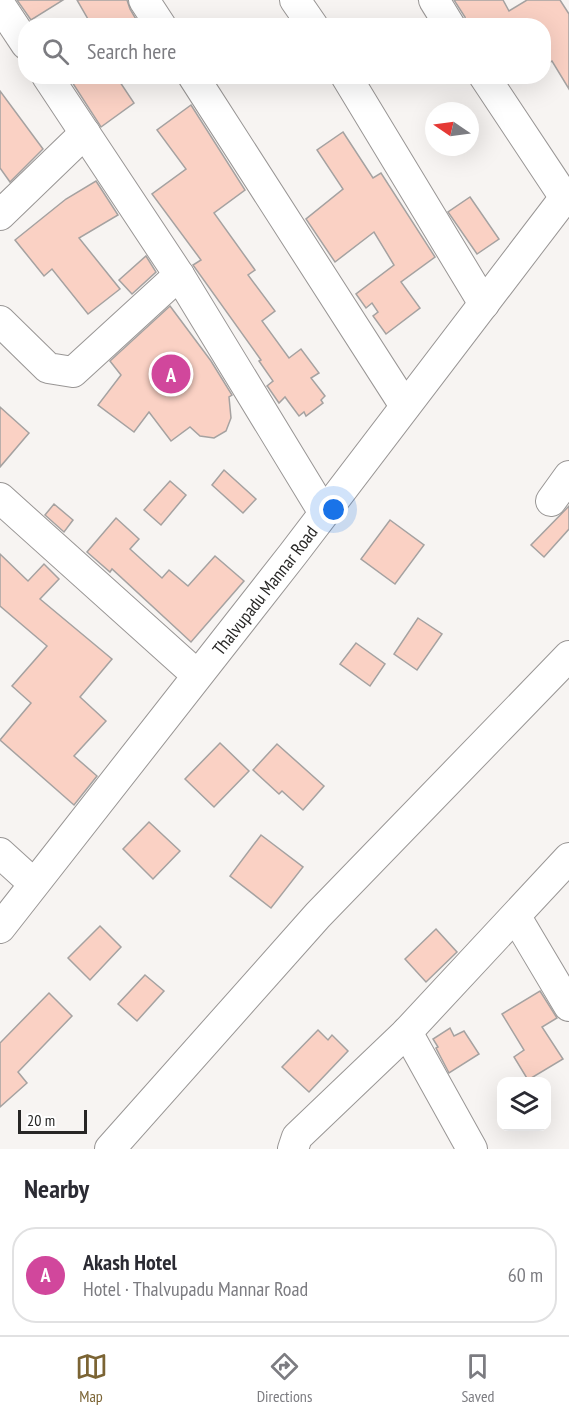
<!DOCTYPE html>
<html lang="en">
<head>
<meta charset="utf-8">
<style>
  :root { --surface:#fff; --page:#f7f7f7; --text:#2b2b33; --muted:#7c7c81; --line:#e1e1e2; --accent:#7b6434 }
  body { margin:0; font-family:"PT Sans Narrow",sans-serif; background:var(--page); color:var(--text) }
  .controls { position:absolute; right:18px; bottom:18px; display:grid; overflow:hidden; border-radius:12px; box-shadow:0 6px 24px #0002 }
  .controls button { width:54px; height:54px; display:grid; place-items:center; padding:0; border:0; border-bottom:2px solid var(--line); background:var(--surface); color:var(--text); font:30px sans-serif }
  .compass { position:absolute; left:425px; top:102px; width:54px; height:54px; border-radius:50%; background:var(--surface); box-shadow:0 6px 24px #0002; rotate:283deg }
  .scale { position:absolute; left:18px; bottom:15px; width:69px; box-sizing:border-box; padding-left:6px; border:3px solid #272625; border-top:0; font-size:16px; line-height:21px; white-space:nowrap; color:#272625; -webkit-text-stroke:4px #fff; paint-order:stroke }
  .you { position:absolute; left:334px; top:510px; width:21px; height:21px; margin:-15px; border:4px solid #fff; border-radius:50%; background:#1a73e8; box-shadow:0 0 0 9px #1a73e833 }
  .badge { display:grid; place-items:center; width:39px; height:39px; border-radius:50%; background:var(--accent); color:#fff; font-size:20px; font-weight:700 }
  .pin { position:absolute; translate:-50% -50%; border:3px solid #fff; box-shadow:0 2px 6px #0006 }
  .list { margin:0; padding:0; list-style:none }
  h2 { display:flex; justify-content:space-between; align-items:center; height:78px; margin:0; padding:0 24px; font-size:26px }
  h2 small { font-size:20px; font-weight:400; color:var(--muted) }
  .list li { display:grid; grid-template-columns:39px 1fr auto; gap:18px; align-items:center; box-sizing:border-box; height:96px; margin:0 12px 12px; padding:0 12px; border:2px solid var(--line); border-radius:24px }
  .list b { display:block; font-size:22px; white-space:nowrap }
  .list p { margin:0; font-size:20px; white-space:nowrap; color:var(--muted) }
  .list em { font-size:20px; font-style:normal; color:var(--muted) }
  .icon { flex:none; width:33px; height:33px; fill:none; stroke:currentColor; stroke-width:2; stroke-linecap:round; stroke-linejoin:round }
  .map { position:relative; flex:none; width:569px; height:1149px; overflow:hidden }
  .search { position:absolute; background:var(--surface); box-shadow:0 6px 24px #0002; left:18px; right:18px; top:18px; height:66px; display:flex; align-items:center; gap:15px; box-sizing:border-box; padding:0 21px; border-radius:24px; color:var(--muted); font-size:22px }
  .sheet { height:186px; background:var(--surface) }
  nav { display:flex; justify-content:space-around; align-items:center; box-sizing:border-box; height:84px; border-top:2px solid var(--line); background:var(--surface); font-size:16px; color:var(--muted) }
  nav a { display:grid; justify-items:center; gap:3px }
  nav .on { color:var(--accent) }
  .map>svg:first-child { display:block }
</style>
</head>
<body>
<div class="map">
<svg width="569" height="1149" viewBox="0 0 569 1149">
  <rect width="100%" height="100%" fill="#f7f4f2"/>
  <g fill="#fad1c4" stroke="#a5a2a1" stroke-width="1.5">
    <path d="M 17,0 L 63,0 L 31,20 Z"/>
    <path d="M 77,0 L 127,0 L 130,9 L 140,26 L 92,26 Z"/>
    <path d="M 454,0 L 503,0 L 509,11 L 527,0 L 560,0 L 569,14 L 569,89 L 552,61 L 543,67 L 543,26 L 467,26 L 465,17 Z"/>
    <path d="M 80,76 L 116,76 L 134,103 L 101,127 L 72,82 Z"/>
    <path d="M 0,91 L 43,149 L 10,182 L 0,168 Z"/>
    <path d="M 191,105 L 245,190 L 214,213 L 255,270 L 248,275 L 275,311 L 262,321 L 289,358 L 301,349 L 319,373 L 311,378 L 325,396 L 321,400 L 323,403 L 306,416 L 304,412 L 299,416 L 285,397 L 279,403 L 268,387 L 267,386 L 273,381 L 259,361 L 261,360 L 193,265 L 201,260 L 152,194 L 186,169 L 157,130 Z"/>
    <path d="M 343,132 L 373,178 L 381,173 L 435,257 L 401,282 L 420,308 L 386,334 L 373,316 L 378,312 L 372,303 L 366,308 L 356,294 L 394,265 L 374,232 L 335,262 L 306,219 L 343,189 L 317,150 Z"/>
    <path d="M 96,181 L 118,215 L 79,238 L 120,289 L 88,314 L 52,269 L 44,276 L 15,240 L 66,199 Z"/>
    <path d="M 470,197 L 499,239 L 477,254 L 448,212 Z"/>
    <path d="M 146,256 L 156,272 L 132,294 L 119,280 Z"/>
    <path d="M 170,306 L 211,361 L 232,395 L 229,397 L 231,418 L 226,431 L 214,438 L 200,436 L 190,427 L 171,441 L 149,412 L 134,432 L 98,405 L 121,375 L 110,361 Z"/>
    <path d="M 0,407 L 29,433 L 0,467 Z"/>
    <path d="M 224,470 L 256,499 L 243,513 L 212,485 Z"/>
    <path d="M 170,481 L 186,495 L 161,525 L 144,510 Z"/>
    <path d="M 54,504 L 73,520 L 64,532 L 45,515 Z"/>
    <path d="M 569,506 L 569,529 L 544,557 L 531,545 Z"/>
    <path d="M 116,518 L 139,539 L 130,549 L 162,578 L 169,570 L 188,586 L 215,556 L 244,581 L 191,642 L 112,569 L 110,572 L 87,552 Z"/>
    <path d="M 390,520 L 424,545 L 395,584 L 361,559 Z"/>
    <path d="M 0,554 L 28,581 L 44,564 L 59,579 L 40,599 L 112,659 L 80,697 L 106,721 L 74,756 L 97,776 L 74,805 L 0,740 L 31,703 L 12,686 L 47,646 L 0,606 Z"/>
    <path d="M 418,618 L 442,634 L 417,670 L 394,654 Z"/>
    <path d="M 356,643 L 385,664 L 370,686 L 340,664 Z"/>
    <path d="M 220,743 L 249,771 L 214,807 L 185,779 Z"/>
    <path d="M 277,744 L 324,786 L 303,810 L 282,791 L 279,794 L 253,770 Z"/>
    <path d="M 149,822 L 180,851 L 153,879 L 123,849 Z"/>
    <path d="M 261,835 L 303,867 L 271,908 L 230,876 Z"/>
    <path d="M 100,926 L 121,947 L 90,980 L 68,958 Z"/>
    <path d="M 436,929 L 457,952 L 426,982 L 405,959 Z"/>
    <path d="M 145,975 L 164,991 L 137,1021 L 118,1004 Z"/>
    <path d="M 540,991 L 557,1018 L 542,1027 L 563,1059 L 528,1080 L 514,1057 L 524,1050 L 502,1014 Z"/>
    <path d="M 49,993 L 72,1016 L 18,1072 L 27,1083 L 0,1107 L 0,1043 Z"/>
    <path d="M 450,1028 L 454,1036 L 464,1031 L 479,1054 L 449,1073 L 436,1048 L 438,1047 L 433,1039 Z"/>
    <path d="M 318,1030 L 328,1040 L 332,1035 L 348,1051 L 309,1092 L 282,1067 Z"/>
  </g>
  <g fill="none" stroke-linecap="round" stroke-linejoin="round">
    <g stroke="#999695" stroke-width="32">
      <g id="minor">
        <path d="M 144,0 L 161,26"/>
        <path d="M 295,0 L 313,26"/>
        <path d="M 434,0 L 450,26"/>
        <path d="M 0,5 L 26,44"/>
        <path d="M 47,76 L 179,275 L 324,513"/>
        <path d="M 193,76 L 405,406"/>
        <path d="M 346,76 L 484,304"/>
        <path d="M 484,76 L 565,198"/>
        <path d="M 0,215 L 85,133"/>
        <path d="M 0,321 L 48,368 L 73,372 L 179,275"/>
        <path d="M 0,498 L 197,675"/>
        <path d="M 551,501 L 569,476"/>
        <path d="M 0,853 L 33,883"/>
        <path d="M 516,917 L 569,1006"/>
        <path id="s1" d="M 0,928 L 293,554 L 569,192"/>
        <path d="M 407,1032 L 472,1149"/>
        <path d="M 110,1149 L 318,915 L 569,656"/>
        <path d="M 293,1149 L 297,1137 L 407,1032 L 569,858"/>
      </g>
    </g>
    <use href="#minor" stroke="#fff" stroke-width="30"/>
  </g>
  <g text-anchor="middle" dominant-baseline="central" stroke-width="5" stroke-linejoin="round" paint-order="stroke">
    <g font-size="18" fill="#272625" stroke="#fff">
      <text stroke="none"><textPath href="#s1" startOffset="429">Thalvupadu Mannar Road</textPath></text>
    </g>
  </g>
</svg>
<div class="controls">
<button><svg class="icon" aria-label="layers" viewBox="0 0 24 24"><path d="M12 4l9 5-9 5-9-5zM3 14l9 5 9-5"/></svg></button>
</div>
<svg class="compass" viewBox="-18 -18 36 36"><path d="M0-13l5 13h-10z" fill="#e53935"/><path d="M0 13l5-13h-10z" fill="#7c7c81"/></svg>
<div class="scale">20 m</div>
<div class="you"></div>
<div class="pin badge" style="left:171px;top:374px;background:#d1479c">A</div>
<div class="search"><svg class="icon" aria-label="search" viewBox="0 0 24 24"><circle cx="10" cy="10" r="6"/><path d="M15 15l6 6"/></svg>Search here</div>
</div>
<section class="sheet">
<h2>Nearby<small></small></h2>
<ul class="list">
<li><span class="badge" style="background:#d1479c">A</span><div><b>Akash Hotel</b><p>Hotel · Thalvupadu Mannar Road</p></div><em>60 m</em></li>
</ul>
</section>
<nav>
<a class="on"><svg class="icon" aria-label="map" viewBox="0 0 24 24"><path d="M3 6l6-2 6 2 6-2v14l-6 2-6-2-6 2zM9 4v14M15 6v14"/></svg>Map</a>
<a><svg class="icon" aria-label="directions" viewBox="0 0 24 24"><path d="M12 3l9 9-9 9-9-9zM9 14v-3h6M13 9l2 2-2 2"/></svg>Directions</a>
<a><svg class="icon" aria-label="saved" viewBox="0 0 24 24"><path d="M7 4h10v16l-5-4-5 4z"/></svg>Saved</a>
</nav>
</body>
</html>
